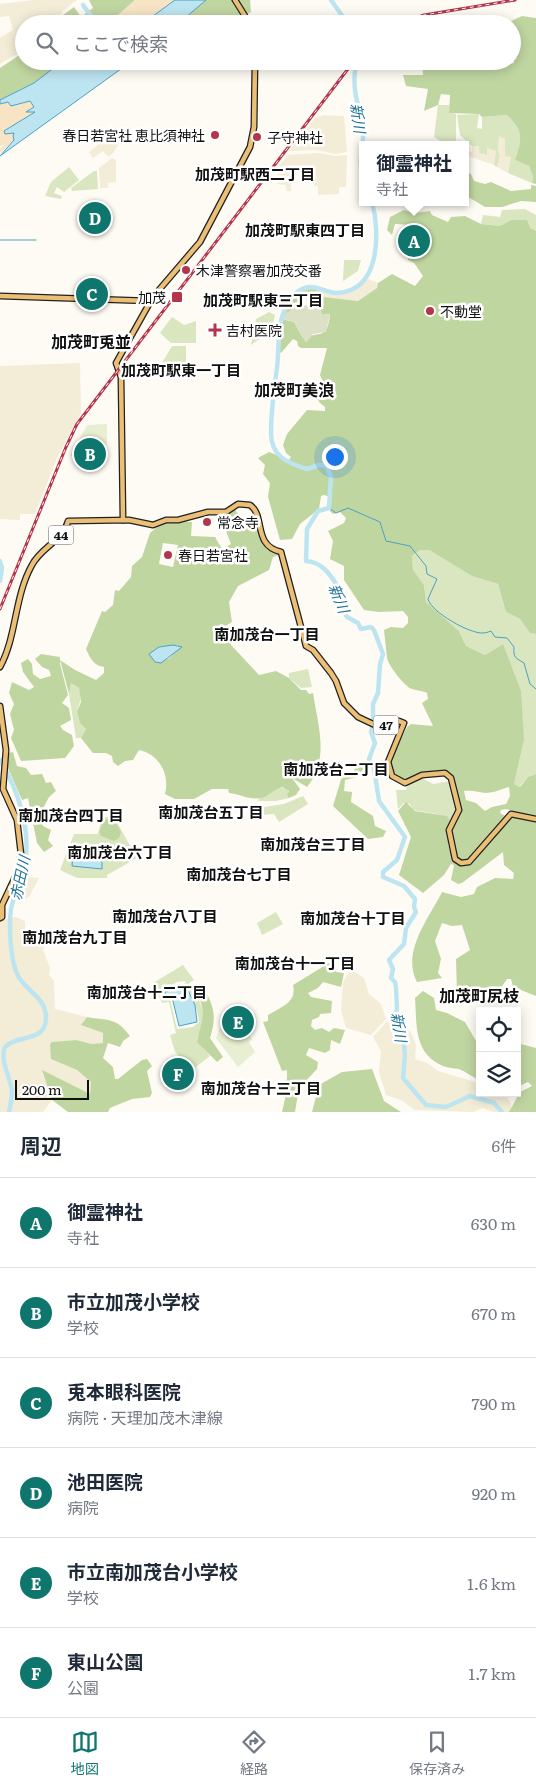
<!DOCTYPE html>
<html lang="ja">
<head>
<meta charset="utf-8">
<style>
  :root { --surface:#fff; --page:#f2f2f3; --text:#1f2937; --muted:#747a83; --line:#e0e1e3; --accent:#0f766e }
  body { margin:0; font-family:Literata,"Noto Sans JP",serif; background:var(--page); color:var(--text) }
  .controls { position:absolute; right:15px; bottom:15px; display:grid; overflow:hidden; border-radius:0px; box-shadow:0 2px 12px #0003 }
  .controls button { width:45px; height:45px; display:grid; place-items:center; padding:0; border:0; border-bottom:1px solid var(--line); background:var(--surface); color:var(--text); font:25px sans-serif }
  .scale { position:absolute; left:15px; bottom:12px; width:74px; box-sizing:border-box; padding-left:5px; border:2px solid #101010; border-top:0; font-size:14px; line-height:18px; white-space:nowrap; color:#101010; -webkit-text-stroke:4px #fff; paint-order:stroke }
  .you { position:absolute; left:334px; top:456px; width:18px; height:18px; margin:-12px; border:4px solid #fff; border-radius:50%; background:#1a73e8; box-shadow:0 0 0 8px #1a73e833 }
  .badge { display:grid; place-items:center; width:32px; height:32px; border-radius:50%; background:var(--accent); color:#fff; font-size:16px; font-weight:700 }
  .pin { position:absolute; translate:-50% -50%; border:2px solid #fff; box-shadow:0 1px 5px #0006 }
  .popup { position:absolute; left:359px; top:141px; width:110px; height:65px; box-sizing:border-box; display:grid; place-content:center; border-radius:0px; background:var(--surface); filter:drop-shadow(0 1px 4px #0005); font-size:16px; white-space:nowrap; color:var(--muted) }
  .popup b { font-size:19px; color:var(--text) }
  .popup::after { content:''; position:absolute; left:50%; top:100%; margin-left:-10px; border:10px solid transparent; border-top-color:var(--surface) }
  .list { margin:0; padding:0; list-style:none }
  h2 { display:flex; justify-content:space-between; align-items:center; height:65px; margin:0; padding:0 20px; font-size:21px }
  h2 small { font-size:16px; font-weight:400; color:var(--muted) }
  .list li { display:grid; grid-template-columns:32px 1fr auto; gap:15px; align-items:center; box-sizing:border-box; height:90px; padding:0 20px; border-top:1px solid var(--line) }
  .list b { display:block; font-size:19px; white-space:nowrap }
  .list p { margin:0; font-size:16px; white-space:nowrap; color:var(--muted) }
  .list em { font-size:16px; font-style:normal; color:var(--muted) }
  .icon { flex:none; width:28px; height:28px; fill:none; stroke:currentColor; stroke-width:2; stroke-linecap:round; stroke-linejoin:round }
  .map { position:relative; flex:none; width:536px; height:1112px; overflow:hidden }
  .search { position:absolute; background:var(--surface); box-shadow:0 2px 12px #0003; left:15px; right:15px; top:15px; height:55px; display:flex; align-items:center; gap:12px; box-sizing:border-box; padding:0 18px; border-radius:28px; color:var(--muted); font-size:19px }
  .sheet { height:605px; background:var(--surface) }
  nav { display:flex; justify-content:space-around; align-items:center; box-sizing:border-box; height:70px; border-top:1px solid var(--line); background:var(--surface); font-size:14px; color:var(--muted) }
  nav a { display:grid; justify-items:center; gap:2px }
  nav .on { color:var(--accent) }
  .map>svg:first-child { display:block }
</style>
</head>
<body>
<div class="map">
<svg width="536" height="1112" viewBox="0 0 536 1112">
  <rect width="100%" height="100%" fill="#fefbf4"/>
  <g fill="#f3ecd6">
    <path d="M 35,0 L 77,0 L 63,11 L 54,24 L 24,24 L 24,50 L 0,64 L 0,38 L 13,30 L 9,16 L 0,17 L 0,4 Z"/>
    <path d="M 324,115 L 344,116 L 347,152 L 336,154 L 316,150 L 289,151 L 315,118 Z"/>
    <path d="M 117,130 L 123,137 L 113,153 L 108,157 L 103,151 L 93,158 L 89,152 Z"/>
    <path d="M 499,136 L 506,139 L 511,157 L 508,173 L 497,167 L 500,154 L 498,152 Z"/>
    <path d="M 472,146 L 479,146 L 479,153 L 486,155 L 487,148 L 496,151 L 494,165 L 465,155 L 465,151 L 472,152 Z"/>
    <path d="M 319,153 L 337,156 L 347,155 L 346,187 L 339,187 L 339,194 L 318,195 L 318,186 L 314,186 L 314,174 L 307,174 L 306,166 L 295,166 L 295,175 L 291,175 L 291,191 L 286,191 L 286,185 L 277,184 L 278,167 L 288,155 Z"/>
    <path d="M 112,158 L 116,160 L 116,182 L 108,183 L 108,188 L 100,188 L 99,168 Z"/>
    <path d="M 368,279 L 378,283 L 377,288 L 358,301 L 322,297 L 323,291 L 333,294 L 350,292 Z"/>
    <path d="M 80,363 L 81,413 L 57,458 L 35,514 L 20,514 L 20,520 L 0,519 L 0,366 Z"/>
    <path d="M 27,877 L 39,878 L 29,897 L 18,904 Z"/>
    <path d="M 15,917 L 25,921 L 25,934 L 46,939 L 43,950 L 50,968 L 49,975 L 54,981 L 55,1009 L 87,1017 L 81,1025 L 103,1033 L 103,1043 L 92,1044 L 76,1040 L 52,1042 L 51,1059 L 77,1070 L 91,1082 L 90,1094 L 42,1071 L 52,1100 L 43,1112 L 0,1112 L 0,921 Z"/>
    <path d="M 351,959 L 354,971 L 364,978 L 369,994 L 381,1004 L 386,1019 L 371,1035 L 346,1028 L 341,1010 L 343,982 L 350,971 Z"/>
    <path d="M 387,1021 L 399,1033 L 410,1030 L 416,1045 L 415,1059 L 427,1063 L 438,1071 L 475,1082 L 480,1087 L 480,1093 L 488,1093 L 497,1097 L 505,1095 L 511,1103 L 512,1112 L 493,1112 L 483,1108 L 473,1112 L 415,1110 L 401,1100 L 386,1095 L 379,1072 L 381,1051 L 373,1037 Z"/>
  </g>
  <g fill="#d9e6c0" fill-rule="evenodd">
    <path d="M 438,105 L 449,105 L 449,113 L 456,114 L 456,145 L 447,145 L 434,137 Z"/>
    <path d="M 479,114 L 477,128 L 482,129 L 482,117 L 507,115 C 524,132 522,138 515,160 L 529,166 L 533,177 L 532,183 L 508,173 L 511,157 L 505,156 L 505,139 L 499,136 L 498,152 L 500,154 L 497,167 L 494,165 L 496,151 L 487,148 L 487,155 L 479,153 L 479,146 L 472,146 L 460,135 L 457,115 Z"/>
    <path d="M 69,167 L 79,180 L 64,192 L 57,187 L 54,193 L 62,196 L 61,199 L 45,196 L 51,182 Z"/>
    <path d="M 94,171 L 97,171 L 98,189 L 72,191 L 71,188 Z"/>
    <path d="M 525,209 L 536,215 L 536,231 L 511,220 L 500,226 L 481,224 L 483,215 L 500,217 L 502,210 Z"/>
    <path d="M 344,260 L 361,260 L 358,271 L 343,281 Z"/>
    <path d="M 269,312 L 275,315 L 271,331 L 251,345 L 256,319 Z"/>
    <path d="M 172,317 L 184,325 L 196,321 L 196,343 L 171,343 L 160,333 Z"/>
    <path d="M 172,346 L 186,346 L 186,363 L 162,363 Z"/>
    <path d="M 420,550 L 429,550 L 472,576 L 498,584 L 506,612 L 520,619 L 530,633 L 536,634 L 536,774 L 528,777 L 519,787 L 514,784 L 524,740 L 503,644 L 485,655 L 466,646 L 459,631 L 426,602 L 424,585 L 413,571 L 412,556 Z"/>
    <path d="M 308,669 L 312,687 L 301,688 L 289,678 L 289,673 Z"/>
    <path d="M 71,683 L 79,688 C 82,698 80,701 77,711 L 82,725 L 86,729 L 81,738 L 76,738 L 69,694 Z"/>
    <path d="M 420,777 L 433,784 L 451,781 L 457,813 L 451,822 L 437,814 L 413,810 L 410,804 L 404,803 L 398,809 L 396,790 L 406,790 L 408,784 Z"/>
    <path d="M 279,787 L 288,790 L 289,798 L 276,801 L 258,801 L 259,798 Z"/>
    <path d="M 303,796 L 308,804 L 279,822 L 274,814 L 252,816 L 258,808 L 284,804 Z"/>
    <path d="M 102,817 L 114,817 L 137,858 L 107,875 L 107,878 L 77,878 L 60,870 L 74,834 L 98,834 Z"/>
    <path d="M 276,912 L 283,924 L 262,935 L 257,923 Z"/>
    <path d="M 183,965 L 194,980 L 189,983 C 203,1007 208,1011 197,1040 L 210,1056 L 192,1070 L 175,1052 L 170,1035 L 176,1033 L 169,1002 L 162,1003 L 153,983 ZM 185,981 C 191,998 197,1003 199,1022 L 193,1027 L 177,1029 L 170,999 L 165,1000 L 163,990 L 177,982 Z"/>
  </g>
  <g fill="#c0d6a1" fill-rule="evenodd">
    <path d="M 89,0 L 135,0 L 108,24 L 57,24 L 63,15 L 74,7 L 81,17 L 93,8 Z"/>
    <path d="M 206,0 L 250,0 L 251,12 L 226,24 L 202,24 L 199,19 L 191,24 L 178,24 Z"/>
    <path d="M 522,16 L 536,18 L 536,184 L 532,183 L 533,177 L 529,166 L 515,160 C 522,138 524,132 507,115 L 482,117 L 479,114 L 449,113 L 450,95 L 441,94 L 438,105 L 424,111 L 428,89 L 406,86 L 403,75 L 423,75 L 422,61 L 473,61 L 470,64 L 473,66 L 479,61 L 501,61 L 503,66 L 514,63 L 512,24 L 507,23 Z"/>
    <path d="M 24,52 L 24,61 L 63,61 L 34,83 L 0,100 L 0,68 Z"/>
    <path d="M 465,171 L 471,174 L 474,181 L 485,184 L 491,182 L 511,191 L 531,189 L 531,185 L 536,186 L 536,202 L 521,201 L 502,207 L 485,207 L 465,195 Z"/>
    <path d="M 404,210 L 414,213 L 430,211 L 432,215 L 448,222 L 451,217 L 465,216 L 481,224 L 500,226 L 511,220 L 527,220 L 530,228 L 536,231 L 536,634 L 530,633 L 520,619 L 506,612 L 498,584 L 472,576 L 429,550 L 420,550 L 412,556 L 413,570 L 424,585 L 426,602 L 459,631 L 466,646 L 485,655 L 503,644 L 521,691 L 524,740 L 514,784 L 520,787 L 528,777 L 536,774 L 536,818 L 506,809 L 501,810 L 500,813 L 507,817 L 470,860 L 463,862 L 456,857 L 451,832 L 460,811 L 454,781 L 444,771 C 428,771 420,775 406,781 L 394,777 L 390,762 L 407,727 L 411,724 L 433,726 L 422,703 L 428,699 L 427,693 C 421,690 417,691 412,689 C 405,687 388,665 387,658 C 386,649 385,640 384,630 L 391,627 L 403,628 L 408,623 L 408,617 L 403,611 L 379,612 L 364,610 L 344,580 L 344,566 L 330,559 L 333,541 L 328,531 L 344,523 L 346,518 L 340,512 L 333,514 L 330,511 L 330,497 L 324,495 L 321,496 L 319,509 L 300,524 L 292,539 L 280,540 L 268,497 L 270,483 L 263,474 L 265,465 L 258,458 L 269,452 L 289,460 L 291,457 L 286,453 L 283,445 L 287,434 L 307,410 L 325,411 L 325,407 L 319,402 L 318,397 L 326,388 L 320,375 L 327,348 L 301,348 L 298,346 L 297,341 L 293,339 L 281,353 L 278,351 L 282,319 L 294,322 L 303,338 C 323,331 327,339 330,314 L 322,315 L 320,307 L 317,305 L 315,294 L 305,293 C 301,303 295,312 284,314 C 293,297 303,283 323,291 L 323,297 L 358,301 L 377,288 L 378,283 L 392,274 L 415,286 L 423,276 L 414,263 L 408,260 L 408,250 L 412,250 L 414,245 L 420,244 L 420,238 L 413,236 L 412,225 L 395,224 L 392,235 L 387,230 L 390,217 ZM 509,787 L 510,796 L 506,804 L 492,807 L 485,811 L 476,803 L 466,800 L 464,791 C 472,790 477,792 485,793 C 494,793 501,789 509,787 Z"/>
    <path d="M 234,508 L 244,522 L 250,523 L 255,513 L 262,539 L 279,555 L 273,557 L 269,570 L 238,586 L 229,602 L 232,622 L 224,627 L 225,637 L 230,638 L 231,645 L 259,675 L 276,671 L 289,678 L 301,690 L 306,690 L 309,694 L 313,693 C 318,726 330,759 307,787 L 292,778 L 300,789 L 296,795 L 289,798 L 287,795 L 289,791 L 282,787 C 274,789 268,797 261,798 C 248,800 240,794 229,793 L 228,789 L 212,789 L 194,799 L 175,799 L 165,794 C 170,774 159,754 139,750 L 133,760 L 125,761 L 118,766 L 113,762 L 112,756 L 106,753 L 93,753 L 81,738 L 86,729 L 80,723 L 77,711 L 81,702 L 79,688 L 71,683 L 69,694 L 60,660 L 75,670 L 96,680 L 104,673 L 104,667 C 94,666 90,658 86,649 L 102,611 L 105,612 L 113,605 L 115,590 L 119,591 L 131,577 L 132,566 L 142,557 L 150,533 L 164,521 L 192,522 L 191,536 L 215,537 L 222,549 L 231,544 L 226,531 L 230,511 ZM 163,543 L 178,545 L 173,567 L 159,564 ZM 178,645 C 174,656 167,662 155,662 L 149,654 L 159,647 Z"/>
    <path d="M 41,654 L 60,657 L 60,664 L 68,695 L 62,703 L 69,708 L 71,720 L 60,726 L 63,730 L 72,735 L 74,746 L 65,758 L 21,761 L 11,738 L 14,730 L 10,714 L 14,704 L 9,693 L 12,682 L 29,690 L 34,687 L 23,672 L 21,663 L 28,659 L 32,664 L 33,674 L 40,679 L 51,676 L 49,670 L 42,667 L 35,659 Z"/>
    <path d="M 13,752 L 17,766 L 26,768 L 31,775 L 42,774 L 46,783 L 51,782 L 56,791 L 49,797 L 40,814 L 43,826 L 51,830 L 48,840 L 53,846 L 44,852 L 37,843 L 28,798 L 22,800 L 7,766 L 8,753 Z"/>
    <path d="M 358,763 L 363,768 L 361,776 L 345,780 L 344,791 L 352,792 L 351,802 L 373,816 L 375,826 L 386,831 L 383,837 L 368,839 L 333,806 L 343,773 L 353,772 Z"/>
    <path d="M 406,802 L 415,811 L 447,816 L 451,822 C 445,834 447,868 468,864 L 493,838 L 511,815 L 536,820 L 536,996 L 513,987 L 511,979 L 507,979 L 499,991 L 482,1003 L 457,994 L 456,959 L 470,950 L 462,925 L 452,926 L 442,923 L 435,941 L 441,959 L 438,973 L 442,978 L 417,982 C 401,952 429,918 442,892 L 461,897 L 474,894 L 477,887 L 495,878 L 513,879 L 514,873 L 504,865 L 503,852 L 462,883 L 458,884 L 451,880 L 454,865 L 451,864 L 444,875 L 423,893 L 399,875 L 411,837 L 398,811 Z"/>
    <path d="M 111,819 L 115,821 L 121,832 L 119,838 L 114,841 L 101,836 L 99,832 L 104,820 Z"/>
    <path d="M 329,963 L 336,972 L 344,973 L 341,987 L 323,982 L 318,988 L 308,993 L 311,997 L 332,1001 L 331,1013 L 320,1014 L 319,1017 L 312,1020 L 311,1026 L 315,1030 L 322,1028 L 329,1032 L 334,1028 L 345,1030 L 340,1044 L 331,1040 L 330,1050 L 325,1053 L 309,1048 L 306,1055 L 318,1062 L 317,1069 L 299,1088 L 295,1112 L 282,1112 L 287,1090 L 282,1087 L 287,1079 L 287,1070 L 282,1071 L 263,1022 L 268,1021 L 268,1015 C 281,1007 297,1003 293,985 Z"/>
    <path d="M 204,988 C 214,1007 217,1016 210,1038 L 223,1057 L 217,1062 L 197,1042 C 201,1022 208,1012 196,992 Z"/>
    <path d="M 423,991 L 434,998 L 436,1010 L 447,1013 L 465,1022 L 480,1048 L 480,1081 C 473,1077 466,1072 459,1069 C 454,1068 448,1068 443,1066 C 413,1053 417,1024 415,998 Z"/>
    <path d="M 87,1017 C 109,1021 116,1017 130,1036 L 123,1041 L 120,1047 L 108,1043 L 103,1058 L 113,1067 L 115,1079 L 118,1079 L 142,1060 L 147,1059 L 152,1066 L 147,1071 L 152,1093 L 150,1097 L 132,1099 L 110,1108 L 108,1112 L 68,1112 L 52,1100 L 42,1070 L 90,1094 L 91,1082 L 77,1070 L 51,1059 L 50,1044 L 52,1042 L 76,1040 L 92,1044 L 103,1043 L 103,1033 L 81,1025 Z"/>
    <path d="M 517,1043 L 536,1048 L 536,1112 L 509,1112 L 520,1092 L 532,1086 L 528,1082 L 517,1087 Z"/>
    <path d="M 372,1069 L 384,1101 L 401,1112 L 312,1112 L 319,1085 L 342,1072 Z"/>
  </g>
  <g fill="#f6e4c5">
    <path d="M 135,0 L 175,0 L 142,24 L 108,24 Z"/>
    <path d="M 30,101 L 34,107 L 29,112 L 34,111 L 34,113 L 4,131 L 14,133 L 14,140 L 0,153 L 0,148 L 5,144 L 0,146 L 0,104 L 8,102 L 11,106 Z"/>
  </g>
  <path fill="#dbe0c6" d="M 308,292 L 315,294 L 317,305 L 320,307 L 322,315 L 330,314 L 326,332 L 313,334 L 306,343 L 294,322 L 282,319 L 284,314 L 297,307 L 304,308 L 304,305 L 308,306 L 309,300 L 303,298 L 305,293 Z"/>
  <g fill="#e8eed1">
    <path d="M 107,424 L 107,445 L 101,445 L 101,450 L 96,455 L 70,456 L 87,425 Z"/>
    <path d="M 239,1017 L 252,1039 L 249,1042 L 255,1052 L 238,1067 L 216,1038 L 219,1029 Z"/>
  </g>
  <g fill="#bde5f1" stroke="#4ba2c2">
    <path d="M 175,0 L 206,0 L 178,24 L 142,24 Z"/>
    <path d="M 76,61 L 132,61 L 0,156 L 14,140 L 13,136 L 14,133 L 5,134 L 4,131 L 35,112 L 26,112 L 34,107 L 30,101 L 11,106 L 8,102 L 0,104 L 0,100 L 34,83 L 59,64 Z"/>
    <path d="M 173,645 L 182,647 L 161,663 L 155,662 L 149,654 L 159,647 Z"/>
    <path d="M 78,847 L 102,849 L 102,869 L 72,866 L 73,854 Z"/>
    <path d="M 185,984 L 195,1005 L 197,1022 L 179,1026 L 172,997 L 167,997 L 165,992 Z"/>
  </g>
  <g fill="none" stroke-linecap="round" stroke-linejoin="round">
    <g stroke="#4ba2c2" stroke-width="1">
      <path d="M 0,240 L 36,240"/>
      <path d="M 329,508 L 336,513 L 348,508 L 380,522 L 386,541 L 410,546 L 426,566 L 427,574 L 437,579 L 428,599 C 431,612 470,634 483,633 C 486,633 488,632 491,631 L 495,637 L 507,638 L 514,647 C 513,658 516,658 524,663 L 530,684 L 536,689"/>
    </g>
    <g stroke="#bde5f1" stroke-width="4.5">
      <path d="M 331,0 L 348,24"/>
      <path d="M 83,5 L 91,16 L 92,24"/>
      <path d="M 357,61 C 349,92 362,108 363,136 C 363,150 358,161 363,175"/>
      <path d="M 372,202 C 380,232 381,291 337,293 C 323,293 312,280 297,292 C 275,311 280,343 277,368 C 274,390 271,410 271,433 C 271,456 287,463 307,469 L 319,465 L 326,465 L 331,477 L 329,508 L 318,511 L 307,529 L 306,561 C 322,562 330,574 338,587 L 336,596 L 347,617 L 358,623 L 361,629 L 371,627 L 374,630 L 383,654 L 380,664 L 378,693 L 373,704 L 373,723"/>
      <path d="M 0,561 L 2,568 L 0,581"/>
      <path d="M 372,727 L 371,732 L 375,743 L 369,759 L 374,768 L 379,801 L 405,837 L 397,860 L 383,872 L 383,877 L 404,886 L 415,899 L 414,907 L 416,912 L 406,928 L 404,944 L 389,960 L 393,969 L 391,978 L 395,982 L 396,988 L 397,1009 L 395,1017 L 403,1036 L 405,1055 L 403,1078 L 426,1105 L 446,1107 L 470,1096 L 494,1103 L 502,1112"/>
      <path d="M 0,760 C 18,791 31,829 25,865 C 22,880 14,894 11,909 C 9,922 10,934 11,947 C 12,956 14,968 18,976 C 27,992 47,998 46,1019 C 45,1043 17,1034 5,1047 C 0,1059 8,1073 11,1086 C 13,1093 11,1104 9,1112"/>
    </g>
    <g stroke="#212121" stroke-width="7">
      <g id="primary">
        <path d="M 235,0 L 250,24"/>
        <path d="M 0,296 L 151,301"/>
        <path d="M 123,520 L 121,377 L 116,363 L 153,297 L 200,242 L 250,147 L 254,127 L 255,61"/>
        <path d="M 0,667 C 17,636 14,597 32,565 C 41,547 63,541 68,521 L 129,520 L 153,525 L 166,520 L 178,520 L 208,512 L 226,512 L 238,504 L 250,505 C 266,516 252,545 281,552 L 306,646 L 313,650 L 331,673 L 336,681 L 344,703 L 358,717 L 375,725 L 399,721 L 404,723 L 388,762 L 392,776 L 405,783 L 422,775 L 445,773 L 451,778 L 459,810 L 449,830 L 455,859 L 461,863 L 469,862 L 511,814 L 536,819"/>
        <path d="M 0,706 L 6,750 L 3,789 L 17,820 L 21,854 L 17,873 L 2,905 L 2,917 L 0,918"/>
      </g>
    </g>
    <use href="#primary" stroke="#ecbf76" stroke-width="4.5"/>
    <g stroke="#b4344b" stroke-width="3">
      <g id="rail">
        <path d="M 400,24 L 424,15 L 515,0"/>
        <path d="M 0,609 L 66,447 L 77,424 L 354,61"/>
      </g>
    </g>
    <use href="#rail" stroke="#fff" stroke-width="1" stroke-dasharray="4" stroke-linecap="butt"/>
  </g>
  <g fill="#b4344b" stroke="#fff" stroke-width="2">
    <circle cx="215" cy="135" r="5"/>
    <circle cx="257" cy="137" r="5"/>
    <circle cx="186" cy="270" r="5"/>
    <rect x="171" y="291" width="12" height="12" rx="2.5"/>
    <circle cx="430" cy="311" r="5"/>
    <path d="M212.5 322.5h5v5h5v5h-5v5h-5v-5h-5v-5h5z"/>
    <circle cx="207" cy="522" r="5"/>
    <circle cx="168" cy="555" r="5"/>
  </g>
  <g text-anchor="middle" dominant-baseline="central" stroke-width="5" stroke-linejoin="round" paint-order="stroke">
    <g fill="#fff" stroke="#585858" stroke-width="1">
      <rect x="48.5" y="525.5" width="25" height="19" rx="4"/>
      <rect x="373.5" y="715.5" width="25" height="19" rx="4"/>
    </g>
    <g font-size="12" font-weight="bold" fill="#101010">
      <text x="61" y="535">44</text>
      <text x="386" y="725">47</text>
    </g>
    <g font-size="14" fill="#101010" stroke="#fff" text-anchor="start">
      <text x="205" y="135" text-anchor="end">春日若宮社 恵比須神社</text>
      <text x="267" y="137">子守神社</text>
      <text x="196" y="270">木津警察署加茂交番</text>
      <text x="166" y="297" text-anchor="end">加茂</text>
      <text x="440" y="311">不動堂</text>
      <text x="226" y="330">吉村医院</text>
      <text x="217" y="522">常念寺</text>
      <text x="178" y="555">春日若宮社</text>
    </g>
    <g font-size="15" font-style="italic" fill="#247598" stroke="#fff">
      <text transform="translate(359 118) rotate(82)">新川</text>
      <text transform="translate(340 598) rotate(68)">新川</text>
      <text transform="translate(19 878) rotate(-78)">赤田川</text>
      <text transform="translate(400 1027) rotate(81)">新川</text>
    </g>
    <g font-size="15" font-weight="bold" fill="#101010" stroke="#fff">
      <text x="255" y="173">加茂町駅西二丁目</text>
      <text x="305" y="229">加茂町駅東四丁目</text>
      <text x="263" y="299">加茂町駅東三丁目</text>
      <text x="181" y="369">加茂町駅東一丁目</text>
      <text x="267" y="633">南加茂台一丁目</text>
      <text x="336" y="768">南加茂台二丁目</text>
      <text x="211" y="811">南加茂台五丁目</text>
      <text x="71" y="814">南加茂台四丁目</text>
      <text x="313" y="843">南加茂台三丁目</text>
      <text x="120" y="851">南加茂台六丁目</text>
      <text x="239" y="873">南加茂台七丁目</text>
      <text x="165" y="915">南加茂台八丁目</text>
      <text x="353" y="917">南加茂台十丁目</text>
      <text x="75" y="936">南加茂台九丁目</text>
      <text x="295" y="962">南加茂台十一丁目</text>
      <text x="147" y="991">南加茂台十二丁目</text>
      <text x="261" y="1087">南加茂台十三丁目</text>
    </g>
    <g font-size="16" font-weight="bold" fill="#101010" stroke="#fff">
      <text x="91" y="341">加茂町兎並</text>
      <text x="294" y="389">加茂町美浪</text>
      <text x="479" y="995">加茂町尻枝</text>
    </g>
  </g>
</svg>
<div class="controls">
<button><svg class="icon" aria-label="locate" viewBox="0 0 24 24"><circle cx="12" cy="12" r="6"/><path d="M12 2v4M12 18v4M2 12h4M18 12h4"/></svg></button>
<button><svg class="icon" aria-label="layers" viewBox="0 0 24 24"><path d="M12 4l9 5-9 5-9-5zM3 14l9 5 9-5"/></svg></button>
</div>
<div class="scale">200 m</div>
<div class="you"></div>
<div class="pin badge" style="left:414px;top:241px">A</div>
<div class="popup"><b>御霊神社</b>寺社</div>
<div class="pin badge" style="left:90px;top:454px">B</div>
<div class="pin badge" style="left:92px;top:294px">C</div>
<div class="pin badge" style="left:95px;top:218px">D</div>
<div class="pin badge" style="left:238px;top:1022px">E</div>
<div class="pin badge" style="left:178px;top:1074px">F</div>
<div class="search"><svg class="icon" aria-label="search" viewBox="0 0 24 24"><circle cx="10" cy="10" r="6"/><path d="M15 15l6 6"/></svg>ここで検索</div>
</div>
<section class="sheet">
<h2>周辺<small>6件</small></h2>
<ul class="list">
<li><span class="badge">A</span><div><b>御霊神社</b><p>寺社</p></div><em>630 m</em></li>
<li><span class="badge">B</span><div><b>市立加茂小学校</b><p>学校</p></div><em>670 m</em></li>
<li><span class="badge">C</span><div><b>兎本眼科医院</b><p>病院 · 天理加茂木津線</p></div><em>790 m</em></li>
<li><span class="badge">D</span><div><b>池田医院</b><p>病院</p></div><em>920 m</em></li>
<li><span class="badge">E</span><div><b>市立南加茂台小学校</b><p>学校</p></div><em>1.6 km</em></li>
<li><span class="badge">F</span><div><b>東山公園</b><p>公園</p></div><em>1.7 km</em></li>
</ul>
</section>
<nav>
<a class="on"><svg class="icon" aria-label="map" viewBox="0 0 24 24"><path d="M3 6l6-2 6 2 6-2v14l-6 2-6-2-6 2zM9 4v14M15 6v14"/></svg>地図</a>
<a><svg class="icon" aria-label="directions" viewBox="0 0 24 24"><path d="M12 3l9 9-9 9-9-9zM9 14v-3h6M13 9l2 2-2 2"/></svg>経路</a>
<a><svg class="icon" aria-label="saved" viewBox="0 0 24 24"><path d="M7 4h10v16l-5-4-5 4z"/></svg>保存済み</a>
</nav>
</body>
</html>
